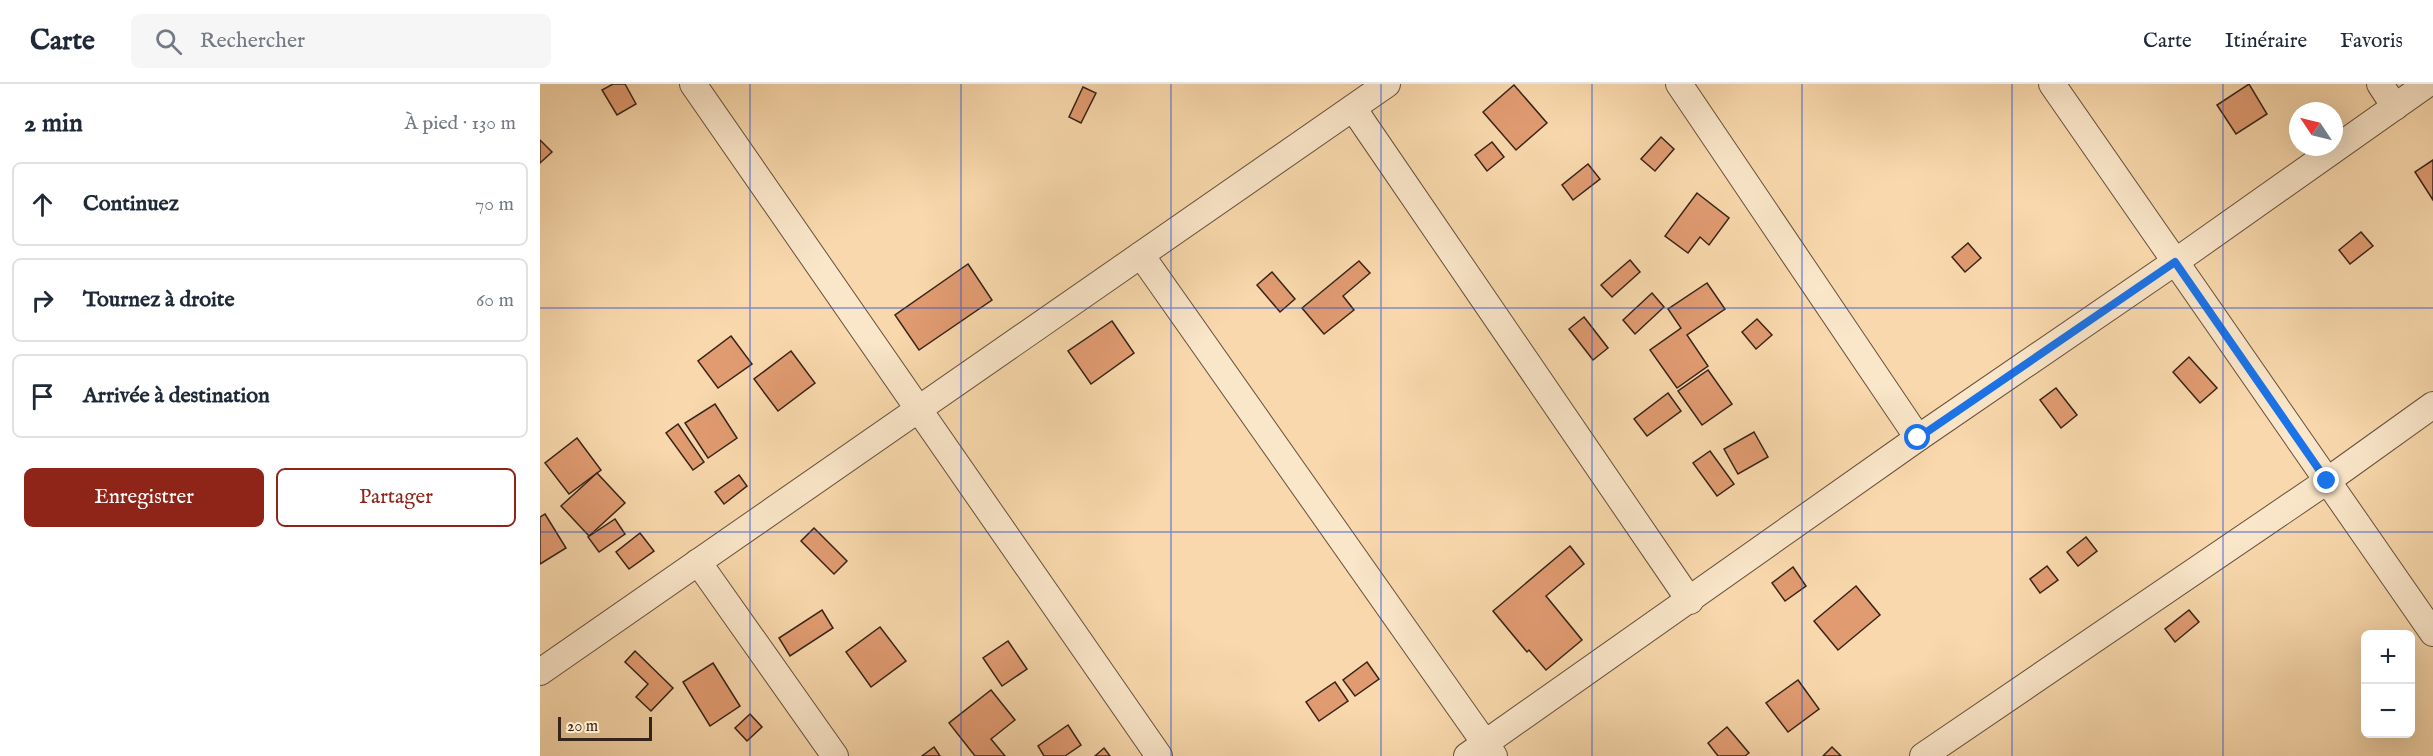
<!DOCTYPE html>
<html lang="fr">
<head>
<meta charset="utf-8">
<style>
  :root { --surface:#fff; --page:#f6f6f7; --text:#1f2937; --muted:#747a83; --line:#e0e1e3; --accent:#8f2418 }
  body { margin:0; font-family:"IM FELL English",serif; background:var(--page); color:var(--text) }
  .controls { position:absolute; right:18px; bottom:18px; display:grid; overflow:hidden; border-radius:9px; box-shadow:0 6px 24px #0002 }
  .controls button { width:54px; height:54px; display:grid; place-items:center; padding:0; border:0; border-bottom:2px solid var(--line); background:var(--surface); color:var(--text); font:30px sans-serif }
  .compass { position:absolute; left:1749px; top:18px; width:54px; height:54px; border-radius:50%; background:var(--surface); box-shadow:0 6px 24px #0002; rotate:305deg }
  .scale { position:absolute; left:18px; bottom:15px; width:94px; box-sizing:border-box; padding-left:6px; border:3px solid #372418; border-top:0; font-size:16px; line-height:21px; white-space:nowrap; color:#372418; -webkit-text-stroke:4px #fae6c9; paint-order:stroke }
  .stop { position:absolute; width:18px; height:18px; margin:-14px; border:4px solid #1a73e8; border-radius:50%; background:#fff }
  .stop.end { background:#1a73e8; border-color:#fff; box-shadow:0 2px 6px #0008 }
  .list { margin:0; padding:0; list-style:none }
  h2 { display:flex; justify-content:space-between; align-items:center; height:78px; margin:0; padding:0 24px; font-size:26px }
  h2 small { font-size:20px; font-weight:400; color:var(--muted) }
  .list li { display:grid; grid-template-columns:39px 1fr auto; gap:18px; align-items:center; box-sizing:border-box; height:84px; margin:0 12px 12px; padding:0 12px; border:2px solid var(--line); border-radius:9px }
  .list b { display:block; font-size:22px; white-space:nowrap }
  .list em { font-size:20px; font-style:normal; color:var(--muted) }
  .actions { display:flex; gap:12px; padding:18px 24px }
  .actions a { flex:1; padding:14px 0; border:2px solid var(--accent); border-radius:9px; text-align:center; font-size:21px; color:var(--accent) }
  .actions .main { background:var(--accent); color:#fff }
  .icon { flex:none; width:33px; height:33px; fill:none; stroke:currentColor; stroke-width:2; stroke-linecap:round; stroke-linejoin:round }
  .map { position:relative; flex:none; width:1893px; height:672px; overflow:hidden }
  header { display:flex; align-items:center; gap:36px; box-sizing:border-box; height:84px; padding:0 30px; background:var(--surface); border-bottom:2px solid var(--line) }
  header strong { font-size:28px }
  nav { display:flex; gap:33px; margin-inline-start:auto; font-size:21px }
  .search { width:420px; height:54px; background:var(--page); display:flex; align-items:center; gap:15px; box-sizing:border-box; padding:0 21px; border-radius:9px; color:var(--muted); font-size:22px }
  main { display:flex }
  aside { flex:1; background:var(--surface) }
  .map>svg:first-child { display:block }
</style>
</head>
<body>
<header>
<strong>Carte</strong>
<div class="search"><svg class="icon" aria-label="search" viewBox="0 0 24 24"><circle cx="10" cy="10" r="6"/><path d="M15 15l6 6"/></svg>Rechercher</div>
<nav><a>Carte</a><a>Itinéraire</a><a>Favoris</a></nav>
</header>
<main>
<aside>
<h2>2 min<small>À pied · 130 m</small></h2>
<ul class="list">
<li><svg class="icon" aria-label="ahead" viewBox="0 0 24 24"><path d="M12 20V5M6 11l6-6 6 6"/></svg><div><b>Continuez</b></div><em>70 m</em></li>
<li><svg class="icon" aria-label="right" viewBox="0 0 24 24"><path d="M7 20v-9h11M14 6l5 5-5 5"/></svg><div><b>Tournez à droite</b></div><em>60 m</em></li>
<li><svg class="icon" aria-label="arrive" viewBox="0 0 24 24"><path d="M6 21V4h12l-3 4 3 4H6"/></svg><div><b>Arrivée à destination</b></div></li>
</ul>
<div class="actions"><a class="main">Enregistrer</a><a>Partager</a></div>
</aside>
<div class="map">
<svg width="1893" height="672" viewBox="0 0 1893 672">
  <rect width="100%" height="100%" fill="#f8d8ac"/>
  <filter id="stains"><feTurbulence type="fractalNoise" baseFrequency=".00333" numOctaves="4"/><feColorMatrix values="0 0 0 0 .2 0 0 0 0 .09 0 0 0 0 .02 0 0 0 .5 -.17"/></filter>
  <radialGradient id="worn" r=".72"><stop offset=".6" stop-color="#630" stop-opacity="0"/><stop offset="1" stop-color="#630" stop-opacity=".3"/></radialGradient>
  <g fill="#e19b71" stroke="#372418" stroke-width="1.5">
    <path d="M 73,0 L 85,0 L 96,20 L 77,31 L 62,6 Z"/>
    <path d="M 1709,0 L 1727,30 L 1696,50 L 1677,21 Z"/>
    <path d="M 974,1 L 1007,39 L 976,66 L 943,28 Z"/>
    <path d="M 543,3 L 556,9 L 541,39 L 529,33 Z"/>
    <path d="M 1121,53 L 1134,65 L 1115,87 L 1101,75 Z"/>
    <path d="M 0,56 L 12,68 L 0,79 Z"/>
    <path d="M 952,58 L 964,73 L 947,87 L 935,71 Z"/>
    <path d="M 1893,76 L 1893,116 L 1875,88 Z"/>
    <path d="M 1048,80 L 1060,95 L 1033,116 L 1022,101 Z"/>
    <path d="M 1157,109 L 1189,134 L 1169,161 L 1160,153 L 1148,169 L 1125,152 Z"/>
    <path d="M 1821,148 L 1833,162 L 1810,180 L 1799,166 Z"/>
    <path d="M 1428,159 L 1441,174 L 1425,188 L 1412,173 Z"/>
    <path d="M 1090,176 L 1100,188 L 1072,213 L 1061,201 Z"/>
    <path d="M 819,177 L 830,189 L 803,212 L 814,226 L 784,250 L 762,224 Z"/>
    <path d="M 428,180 L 452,216 L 379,266 L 355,231 Z"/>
    <path d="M 732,188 L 755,215 L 740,228 L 717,201 Z"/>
    <path d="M 1167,199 L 1185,225 L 1147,251 L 1168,282 L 1137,304 L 1110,266 L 1141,244 L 1128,225 Z"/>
    <path d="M 1112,209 L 1124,223 L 1095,250 L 1083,236 Z"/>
    <path d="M 1044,233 L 1068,264 L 1053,276 L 1029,245 Z"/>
    <path d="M 1217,235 L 1232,251 L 1216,265 L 1202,248 Z"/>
    <path d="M 572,237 L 594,269 L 551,300 L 528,267 Z"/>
    <path d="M 191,252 L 212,280 L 178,304 L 158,277 Z"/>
    <path d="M 251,267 L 275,299 L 238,327 L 214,295 Z"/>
    <path d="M 1649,273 L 1677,304 L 1660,319 L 1633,288 Z"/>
    <path d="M 1168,286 L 1192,320 L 1162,341 L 1138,307 Z"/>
    <path d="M 1516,304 L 1537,331 L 1521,344 L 1500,316 Z"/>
    <path d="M 1128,309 L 1141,327 L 1107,352 L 1094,335 Z"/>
    <path d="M 175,320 L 197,354 L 168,374 L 145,339 Z"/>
    <path d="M 138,340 L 164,378 L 153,386 L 126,349 Z"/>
    <path d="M 1214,348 L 1228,373 L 1198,390 L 1184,365 Z"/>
    <path d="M 37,354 L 61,386 L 29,410 L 5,379 Z"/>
    <path d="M 1170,367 L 1194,400 L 1177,412 L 1153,379 Z"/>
    <path d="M 57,389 L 85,419 L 49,452 L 21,422 Z"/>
    <path d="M 199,391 L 207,402 L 184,420 L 175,408 Z"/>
    <path d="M 5,430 L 26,464 L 0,480 L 0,433 Z"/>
    <path d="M 75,435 L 85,450 L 59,468 L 48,453 Z"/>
    <path d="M 274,444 L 307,477 L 294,490 L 261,457 Z"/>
    <path d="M 100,449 L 114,467 L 89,485 L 76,468 Z"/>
    <path d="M 1546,453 L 1557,467 L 1538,482 L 1527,468 Z"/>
    <path d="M 1030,462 L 1044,480 L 1006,512 L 1042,556 L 1006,586 L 989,566 L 987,568 L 953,527 Z"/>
    <path d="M 1507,482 L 1518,496 L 1500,509 L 1490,495 Z"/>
    <path d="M 1253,483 L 1266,502 L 1245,517 L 1232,499 Z"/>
    <path d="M 1316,502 L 1340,531 L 1298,566 L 1274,537 Z"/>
    <path d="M 282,526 L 293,544 L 250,572 L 239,554 Z"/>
    <path d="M 1649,526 L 1659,538 L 1635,558 L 1625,545 Z"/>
    <path d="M 340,543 L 366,577 L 331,603 L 306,568 Z"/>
    <path d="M 468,557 L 487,585 L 462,602 L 443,574 Z"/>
    <path d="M 95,567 L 133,604 L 111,627 L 96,613 L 108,600 L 85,578 Z"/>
    <path d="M 827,578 L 839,595 L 815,612 L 803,596 Z"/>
    <path d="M 173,579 L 200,622 L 170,642 L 143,598 Z"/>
    <path d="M 1258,596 L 1279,625 L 1248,648 L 1226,619 Z"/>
    <path d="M 795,598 L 808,617 L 779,637 L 766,618 Z"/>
    <path d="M 451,606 L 475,636 L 451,655 L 465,672 L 435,672 L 409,639 Z"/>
    <path d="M 210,630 L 222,643 L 207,657 L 195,644 Z"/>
    <path d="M 528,641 L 541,661 L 525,672 L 504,672 L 498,662 Z"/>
    <path d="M 1187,643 L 1209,669 L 1205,672 L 1178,672 L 1168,659 Z"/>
    <path d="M 394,663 L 400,672 L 382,672 Z"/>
    <path d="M 1292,663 L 1301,672 L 1283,672 Z"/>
    <path d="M 564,664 L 570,672 L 555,672 Z"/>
  </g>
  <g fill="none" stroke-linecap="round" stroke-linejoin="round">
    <g stroke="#67513d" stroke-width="28">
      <g id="street">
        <path d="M 153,0 L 619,672"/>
        <path d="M 1139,0 L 1378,354"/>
        <path d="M 1512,0 L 1893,549"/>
        <path d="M 1840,0 L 1855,23"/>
        <path d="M 813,24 L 1150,517"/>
        <path d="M 601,171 L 954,672"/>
        <path d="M 158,478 L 295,672"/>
        <path d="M 0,588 L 847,0"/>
        <path d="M 927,672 L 1378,354 L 1635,178 L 1887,0"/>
        <path d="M 1383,672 L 1787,397 L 1893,321"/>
      </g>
    </g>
    <use href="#street" stroke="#fae6c9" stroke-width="26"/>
  </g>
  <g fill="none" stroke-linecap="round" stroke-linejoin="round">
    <path stroke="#1a73e8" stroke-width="8" d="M 1378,354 L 1635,178 L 1787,397"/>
  </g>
  <path fill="none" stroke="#1d4ed8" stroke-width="1.5" stroke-opacity="0.55" d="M 210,0 L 210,672M 421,0 L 421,672M 631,0 L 631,672M 841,0 L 841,672M 1052,0 L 1052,672M 1262,0 L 1262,672M 1472,0 L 1472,672M 1683,0 L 1683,672M 0,224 L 1893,224M 0,448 L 1893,448"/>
  <rect width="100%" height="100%" filter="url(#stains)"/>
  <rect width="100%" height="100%" fill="url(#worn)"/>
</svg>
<div class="controls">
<button>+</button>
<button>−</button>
</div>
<svg class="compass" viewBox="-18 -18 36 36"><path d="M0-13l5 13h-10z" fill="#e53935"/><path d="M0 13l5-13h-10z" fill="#747a83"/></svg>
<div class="scale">20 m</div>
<div class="stop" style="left:1378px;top:354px"></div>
<div class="stop end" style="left:1787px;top:397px"></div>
</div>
</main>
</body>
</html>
